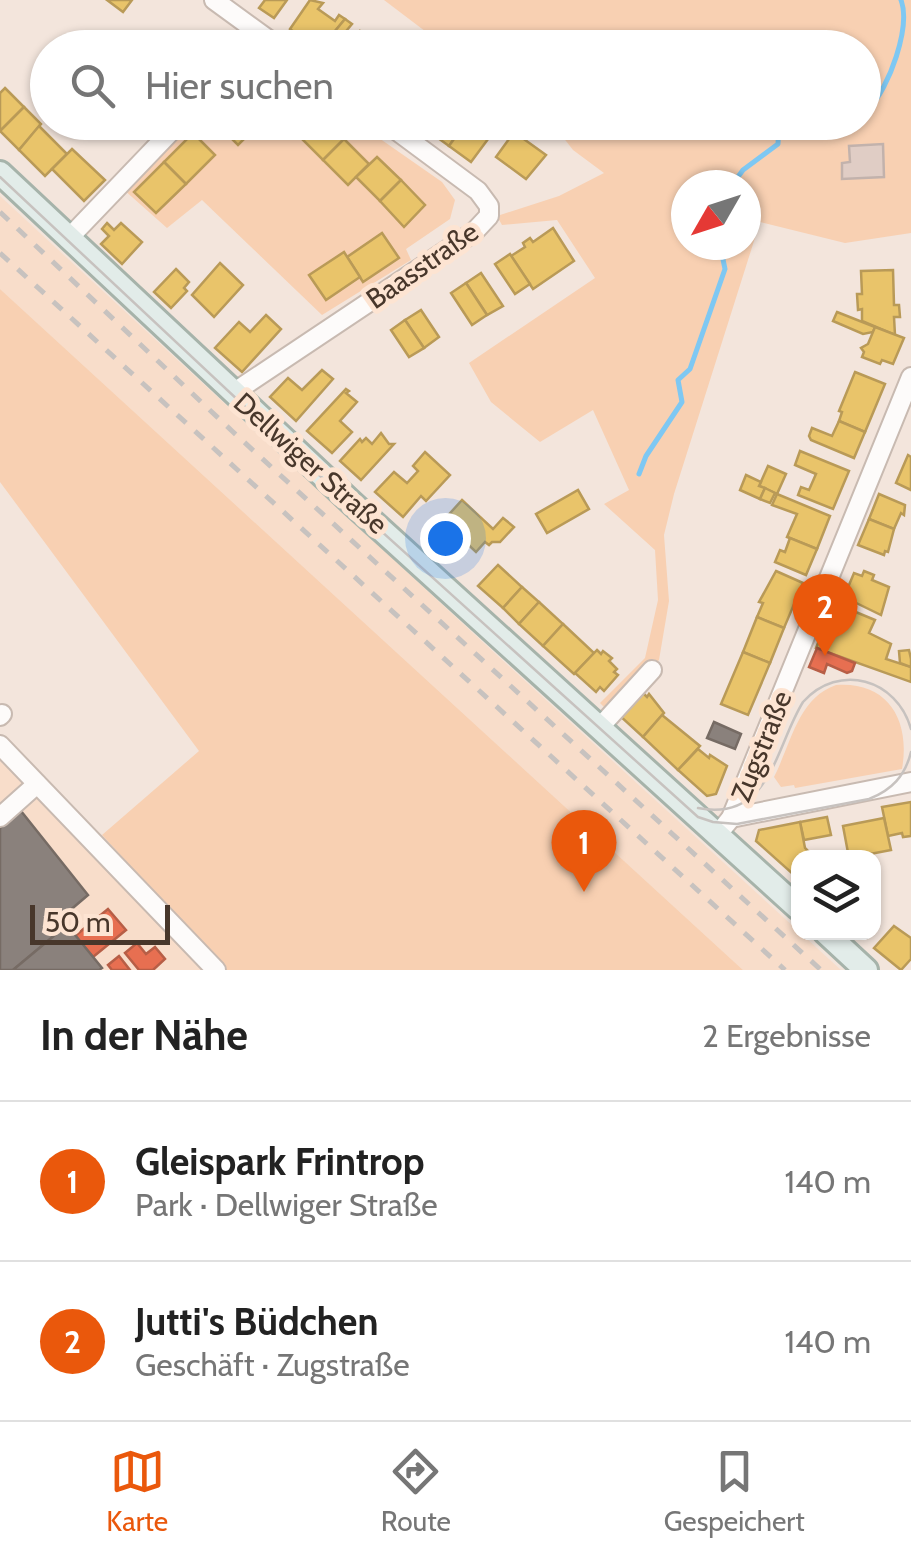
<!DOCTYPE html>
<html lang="de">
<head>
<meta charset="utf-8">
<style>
  :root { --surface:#fff; --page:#f2f2f2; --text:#222; --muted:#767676; --line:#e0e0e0; --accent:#ea580c }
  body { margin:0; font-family:Cabin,sans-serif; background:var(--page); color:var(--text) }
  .controls { position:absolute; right:30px; bottom:30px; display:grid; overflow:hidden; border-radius:20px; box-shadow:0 2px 8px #0004 }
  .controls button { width:90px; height:90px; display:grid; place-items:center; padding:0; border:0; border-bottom:2px solid var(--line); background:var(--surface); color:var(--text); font:50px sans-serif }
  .compass { position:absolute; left:671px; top:170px; width:90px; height:90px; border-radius:50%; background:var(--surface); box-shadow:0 2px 8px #0004; rotate:231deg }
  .scale { position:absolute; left:30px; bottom:25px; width:140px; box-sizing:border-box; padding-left:10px; border:5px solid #48372b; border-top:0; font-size:28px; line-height:35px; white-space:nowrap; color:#48372b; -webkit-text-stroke:8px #fde4d2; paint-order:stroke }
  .you { position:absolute; left:445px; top:538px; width:35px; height:35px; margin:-25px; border:8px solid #fff; border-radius:50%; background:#1a73e8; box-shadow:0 0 0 15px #1a73e833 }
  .badge { display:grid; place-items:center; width:65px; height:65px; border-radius:50%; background:var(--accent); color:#fff; font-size:32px; font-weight:700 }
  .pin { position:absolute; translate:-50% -82px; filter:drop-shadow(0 2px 5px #0008) }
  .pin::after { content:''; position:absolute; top:52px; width:35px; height:30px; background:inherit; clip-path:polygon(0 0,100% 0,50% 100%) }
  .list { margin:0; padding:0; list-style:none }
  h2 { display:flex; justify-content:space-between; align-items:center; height:130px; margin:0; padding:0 40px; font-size:42px }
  h2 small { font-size:32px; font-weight:400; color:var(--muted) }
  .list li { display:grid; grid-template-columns:65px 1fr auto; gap:30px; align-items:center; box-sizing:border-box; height:160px; padding:0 40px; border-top:2px solid var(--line) }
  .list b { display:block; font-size:38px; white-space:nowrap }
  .list p { margin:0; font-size:32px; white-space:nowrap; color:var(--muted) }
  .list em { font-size:32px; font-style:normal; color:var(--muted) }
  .icon { flex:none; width:55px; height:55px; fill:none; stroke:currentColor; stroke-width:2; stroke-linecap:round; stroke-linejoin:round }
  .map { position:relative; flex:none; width:911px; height:970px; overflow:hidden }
  .search { position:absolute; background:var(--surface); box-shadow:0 2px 8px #0004; left:30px; right:30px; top:30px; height:110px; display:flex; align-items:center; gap:25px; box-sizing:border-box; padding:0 35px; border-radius:55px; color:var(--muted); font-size:38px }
  .sheet { height:450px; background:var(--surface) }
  nav { display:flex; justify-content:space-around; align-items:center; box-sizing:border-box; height:140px; border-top:2px solid var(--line); background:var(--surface); font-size:28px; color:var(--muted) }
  nav a { display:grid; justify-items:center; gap:5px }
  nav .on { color:var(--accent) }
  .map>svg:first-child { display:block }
</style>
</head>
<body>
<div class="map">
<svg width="911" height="970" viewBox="0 0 911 970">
  <rect width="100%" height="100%" fill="#f3e5dc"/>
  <g fill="#f8ddca">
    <path d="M 0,196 L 500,658 L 841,970 L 743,970 L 0,289 Z"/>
    <path d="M 0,751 L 210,970 L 0,970 Z"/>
  </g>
  <g fill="#f8d0b2" fill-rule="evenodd">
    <path d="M 384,0 L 911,0 L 911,233 L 845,243 L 760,222 L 674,494 L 664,535 L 669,601 L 659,660 L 609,712 L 600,703 L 645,658 L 658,600 L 655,550 L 604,504 L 629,490 L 593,410 L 540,442 L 491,402 L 469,363 L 595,278 L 557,220 L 502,225 L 497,216 L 559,196 L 604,173 L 573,150 L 552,123 L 864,122 L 864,48 L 446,47 ZM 686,185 L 746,185 L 746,245 L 686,245 Z"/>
    <path d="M 356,122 L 442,182 L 455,200 L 450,219 L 406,249 L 411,260 L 322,315 L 202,200 L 167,228 L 123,189 L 188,123 Z"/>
    <path d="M 0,289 L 743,970 L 225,970 L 102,835 L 199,751 L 0,482 Z"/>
    <path d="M 836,685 C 886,681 911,718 902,769 L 795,788 L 794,785 L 781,787 L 774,777 C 791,744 798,698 836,685 Z"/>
  </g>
  <g fill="#e9c46a" stroke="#b99a57" stroke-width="2.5">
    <path d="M 107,0 L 132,0 L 123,12 Z"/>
    <path d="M 265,0 L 287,0 L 274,18 L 259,8 Z"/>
    <path d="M 310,0 L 323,3 L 318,9 L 335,21 L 339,15 L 345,19 L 321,48 L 315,48 L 290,29 Z"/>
    <path d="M 345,19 L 352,24 L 347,30 L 356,37 L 360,31 L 371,38 L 364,48 L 321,48 Z"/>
    <path d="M 5,88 L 24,107 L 0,131 L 0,93 Z"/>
    <path d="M 24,107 L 41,124 L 19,150 L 0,131 Z"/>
    <path d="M 94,122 L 124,122 L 109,137 Z"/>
    <path d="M 215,122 L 260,122 L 260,123 L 238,145 Z"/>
    <path d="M 311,122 L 328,122 L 344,139 L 323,160 L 298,135 Z"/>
    <path d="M 433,122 L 466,122 L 449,146 L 427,130 Z"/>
    <path d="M 466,122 L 473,122 L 491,135 L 471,162 L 449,146 Z"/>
    <path d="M 39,126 L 67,154 L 45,176 L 19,150 Z"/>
    <path d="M 514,132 L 546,155 L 526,179 L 496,157 Z"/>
    <path d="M 193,133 L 215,155 L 186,184 L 164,162 Z"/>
    <path d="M 344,139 L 369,164 L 348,185 L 323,160 Z"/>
    <path d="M 72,149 L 105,180 L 84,201 L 52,169 Z"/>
    <path d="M 377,157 L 401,180 L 380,201 L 356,177 Z"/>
    <path d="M 164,162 L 186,184 L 156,213 L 134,192 Z"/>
    <path d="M 401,180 L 425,205 L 404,227 L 380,201 Z"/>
    <path d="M 107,223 L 114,230 L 121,223 L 142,242 L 122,264 L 101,244 L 109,236 L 102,229 Z"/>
    <path d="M 553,228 L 574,261 L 533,289 L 511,256 L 525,247 L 523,243 L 530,238 L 533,242 Z"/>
    <path d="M 382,233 L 399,258 L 363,282 L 347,257 Z"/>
    <path d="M 344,252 L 360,277 L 326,300 L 309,275 Z"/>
    <path d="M 510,254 L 530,284 L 515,294 L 495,264 Z"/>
    <path d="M 220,263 L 243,285 L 214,317 L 192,295 Z"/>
    <path d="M 176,269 L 189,282 L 184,288 L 187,291 L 171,308 L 154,292 Z"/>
    <path d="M 893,270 L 894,305 L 899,305 L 900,317 L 894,317 L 895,335 L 862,321 L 862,309 L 858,310 L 857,294 L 862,294 L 861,271 Z"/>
    <path d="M 481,273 L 503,306 L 487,315 L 466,283 Z"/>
    <path d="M 466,283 L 487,315 L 472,325 L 451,293 Z"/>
    <path d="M 421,310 L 439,337 L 424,348 L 405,320 Z"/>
    <path d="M 837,312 L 875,327 L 873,332 L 863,334 L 833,321 Z"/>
    <path d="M 266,315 L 281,329 L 242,372 L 215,348 L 239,322 L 250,332 Z"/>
    <path d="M 405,320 L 424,348 L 409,357 L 391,330 Z"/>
    <path d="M 875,327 L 904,338 L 893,364 L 882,360 L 880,364 L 862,357 L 864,352 L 861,348 L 868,344 Z"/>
    <path d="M 322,370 L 333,379 L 296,421 L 270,397 L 288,378 L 302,390 Z"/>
    <path d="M 855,372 L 885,384 L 865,432 L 839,421 L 842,412 L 839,411 Z"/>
    <path d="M 346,389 L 349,391 L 346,393 L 357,402 L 340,421 L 352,432 L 332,453 L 307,431 Z"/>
    <path d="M 839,421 L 865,432 L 854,458 L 811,440 L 809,436 L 812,428 L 832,436 Z"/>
    <path d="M 381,433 L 389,444 L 394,444 L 361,480 L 340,461 L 360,439 L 362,442 L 366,438 L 372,444 Z"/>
    <path d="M 800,451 L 849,471 L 833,509 L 798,495 L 801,487 L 809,490 L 816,474 L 795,465 Z"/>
    <path d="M 425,452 L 450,475 L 426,501 L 421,496 L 403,517 L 375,492 L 394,472 L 407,483 L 418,471 L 413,466 Z"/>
    <path d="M 908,455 L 911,457 L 911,490 L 896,483 Z"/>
    <path d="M 768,466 L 786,474 L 777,494 L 759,486 Z"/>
    <path d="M 746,475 L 761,482 L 759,486 L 765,488 L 760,499 L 740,490 Z"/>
    <path d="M 765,488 L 775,493 L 770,503 L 760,499 Z"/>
    <path d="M 578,490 L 589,509 L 547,533 L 536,514 Z"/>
    <path d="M 777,494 L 830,516 L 817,549 L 787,537 L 797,514 L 772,505 Z"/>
    <path d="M 879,494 L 905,505 L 904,515 L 901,513 L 894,529 L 869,519 Z"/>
    <path d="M 462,500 L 493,529 L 503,518 L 514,527 L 500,542 L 492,542 L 489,545 L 485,542 L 476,552 L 443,521 Z"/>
    <path d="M 869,519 L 894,529 L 888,552 L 885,551 L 884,555 L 858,545 Z"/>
    <path d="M 790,538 L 817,549 L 806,575 L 775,562 L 780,550 L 785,552 Z"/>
    <path d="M 498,565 L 522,587 L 503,608 L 478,586 Z"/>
    <path d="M 776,571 L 803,583 L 784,628 L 757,617 L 763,603 L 759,602 Z"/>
    <path d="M 864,571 L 874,575 L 872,580 L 889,587 L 881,615 L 844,597 L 854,573 L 862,576 Z"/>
    <path d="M 522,587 L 539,602 L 519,624 L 503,608 Z"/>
    <path d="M 539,602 L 563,624 L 543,646 L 519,624 Z"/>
    <path d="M 834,603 L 875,620 L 869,633 L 891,644 L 886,659 L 911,667 L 911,682 L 816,648 Z"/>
    <path d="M 757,617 L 784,628 L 770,663 L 743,652 Z"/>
    <path d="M 563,624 L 594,653 L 574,674 L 543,646 Z"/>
    <path d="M 597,650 L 601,654 L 603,651 L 612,658 L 609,661 L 617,669 L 614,672 L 618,675 L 604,691 L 600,687 L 596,692 L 575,673 Z"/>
    <path d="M 909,650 L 911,659 L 911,667 L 900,663 L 899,651 Z"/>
    <path d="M 743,652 L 770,663 L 748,715 L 721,704 Z"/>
    <path d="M 641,691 L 647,697 L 649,694 L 664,713 L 643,737 L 619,715 Z"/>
    <path d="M 662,715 L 700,746 L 678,770 L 643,737 Z"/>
    <path d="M 698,749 L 709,758 L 710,755 L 727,766 L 716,794 L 707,796 L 678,770 Z"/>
    <path d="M 911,802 L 911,836 L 903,837 L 902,833 L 888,836 L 882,807 Z"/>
    <path d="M 827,817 L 831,835 L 804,840 L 800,822 Z"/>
    <path d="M 884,818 L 891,850 L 849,858 L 843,826 Z"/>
    <path d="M 800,822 L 805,848 L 812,855 L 798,858 L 798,870 L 794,875 L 756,841 L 759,830 Z"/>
    <path d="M 894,926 L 911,938 L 911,959 L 901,970 L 874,948 Z"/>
  </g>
  <g fill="#e76f51" stroke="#b75e46" stroke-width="2.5">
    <path d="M 817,648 L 855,663 L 852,671 L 847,673 L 827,664 L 824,673 L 809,667 Z"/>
    <path d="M 108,909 L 126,930 L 93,957 L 75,936 Z"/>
    <path d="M 137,943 L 146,954 L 155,947 L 165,959 L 153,970 L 139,970 L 125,953 Z"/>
    <path d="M 119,956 L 130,970 L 112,970 L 108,965 Z"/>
  </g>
  <g fill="#8a817c" stroke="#766b64" stroke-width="2.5">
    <path d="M 714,722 L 741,734 L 735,749 L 707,738 Z"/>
    <path d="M 21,811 L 88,895 L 61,918 L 67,925 L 13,970 L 0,970 L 0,828 Z"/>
    <path d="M 67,925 L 102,968 L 99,970 L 13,970 Z"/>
  </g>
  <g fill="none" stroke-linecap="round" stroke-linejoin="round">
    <g stroke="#7ec8f3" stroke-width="5">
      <path d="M 864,106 L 869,108 C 889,88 911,27 901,0"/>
      <path d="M 732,185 L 743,170 L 778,144 L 779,122"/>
      <path d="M 639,474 L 646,456 L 682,402 L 678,380 L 690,369 L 725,269 L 720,245"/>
    </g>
  </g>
  <path fill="#e0cdc5" stroke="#c2b2ac" stroke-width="2.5" d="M 883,144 L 884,177 L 842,179 L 842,163 L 850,162 L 849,146 Z"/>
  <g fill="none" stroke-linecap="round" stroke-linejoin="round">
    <g stroke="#c8bab1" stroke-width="22">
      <g id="minor">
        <path d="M 214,0 L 280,48"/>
        <path d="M 68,239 L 180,122"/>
        <path d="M 233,393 L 474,232 L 489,216 L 489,206 L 478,191 L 385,122"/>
        <path d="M 0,716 L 2,714"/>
        <path d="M 600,727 L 652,670"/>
        <path d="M 0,745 L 216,970"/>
        <path d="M 0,817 L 37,784"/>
        <path d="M 731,818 L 911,782"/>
        <path d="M 718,834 L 731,818 L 911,377"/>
      </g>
    </g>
    <g stroke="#a6b3aa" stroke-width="28">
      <g id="major">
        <path d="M 0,173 L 353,504 L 798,908"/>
        <path d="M 825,932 L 866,970"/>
      </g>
    </g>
    <use href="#minor" stroke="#fdfbfa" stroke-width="18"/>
    <use href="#major" stroke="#e2ece9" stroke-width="22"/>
    <g stroke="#c7c2bf" stroke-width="2.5">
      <path d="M 0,177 L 288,447 L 698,817 L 713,822 L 737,824 L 869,799 C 892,790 905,776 911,752"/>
      <path d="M 698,808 C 771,822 775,747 803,702 C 839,662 897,679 911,729"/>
    </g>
    <g stroke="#c7c2bf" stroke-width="5" stroke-dasharray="12 12" stroke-linecap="butt">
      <path d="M 0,212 L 232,431 L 821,970"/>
      <path d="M 0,253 L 785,970"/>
    </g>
  </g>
  <g text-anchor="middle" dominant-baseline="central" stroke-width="10" stroke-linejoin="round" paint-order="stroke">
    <g font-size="28" fill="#48372b" stroke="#fde4d2">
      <text transform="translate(422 265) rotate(-35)">Baasstraße</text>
      <text transform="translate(311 463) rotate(42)">Dellwiger Straße</text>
      <text transform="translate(761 746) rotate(-68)">Zugstraße</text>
    </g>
  </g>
</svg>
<div class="controls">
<button><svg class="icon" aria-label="layers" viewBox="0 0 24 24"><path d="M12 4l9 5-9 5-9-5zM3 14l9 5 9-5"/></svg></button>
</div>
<svg class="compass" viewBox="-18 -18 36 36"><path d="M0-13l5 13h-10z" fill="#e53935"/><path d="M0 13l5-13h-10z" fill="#767676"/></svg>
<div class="scale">50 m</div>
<div class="you"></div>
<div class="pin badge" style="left:584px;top:892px">1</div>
<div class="pin badge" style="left:825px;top:656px">2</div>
<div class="search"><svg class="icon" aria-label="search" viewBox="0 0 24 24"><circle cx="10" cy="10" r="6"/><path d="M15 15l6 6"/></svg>Hier suchen</div>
</div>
<section class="sheet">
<h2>In der Nähe<small>2 Ergebnisse</small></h2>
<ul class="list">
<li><span class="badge">1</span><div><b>Gleispark Frintrop</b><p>Park · Dellwiger Straße</p></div><em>140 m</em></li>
<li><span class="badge">2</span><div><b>Jutti's Büdchen</b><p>Geschäft · Zugstraße</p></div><em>140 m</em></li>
</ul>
</section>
<nav>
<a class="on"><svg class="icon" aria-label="map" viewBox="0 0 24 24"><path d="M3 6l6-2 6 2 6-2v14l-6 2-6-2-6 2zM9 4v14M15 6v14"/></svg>Karte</a>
<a><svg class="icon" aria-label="directions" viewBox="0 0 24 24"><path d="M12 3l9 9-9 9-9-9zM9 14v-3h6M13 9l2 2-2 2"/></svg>Route</a>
<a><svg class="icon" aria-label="saved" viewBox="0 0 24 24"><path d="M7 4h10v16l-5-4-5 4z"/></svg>Gespeichert</a>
</nav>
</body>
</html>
